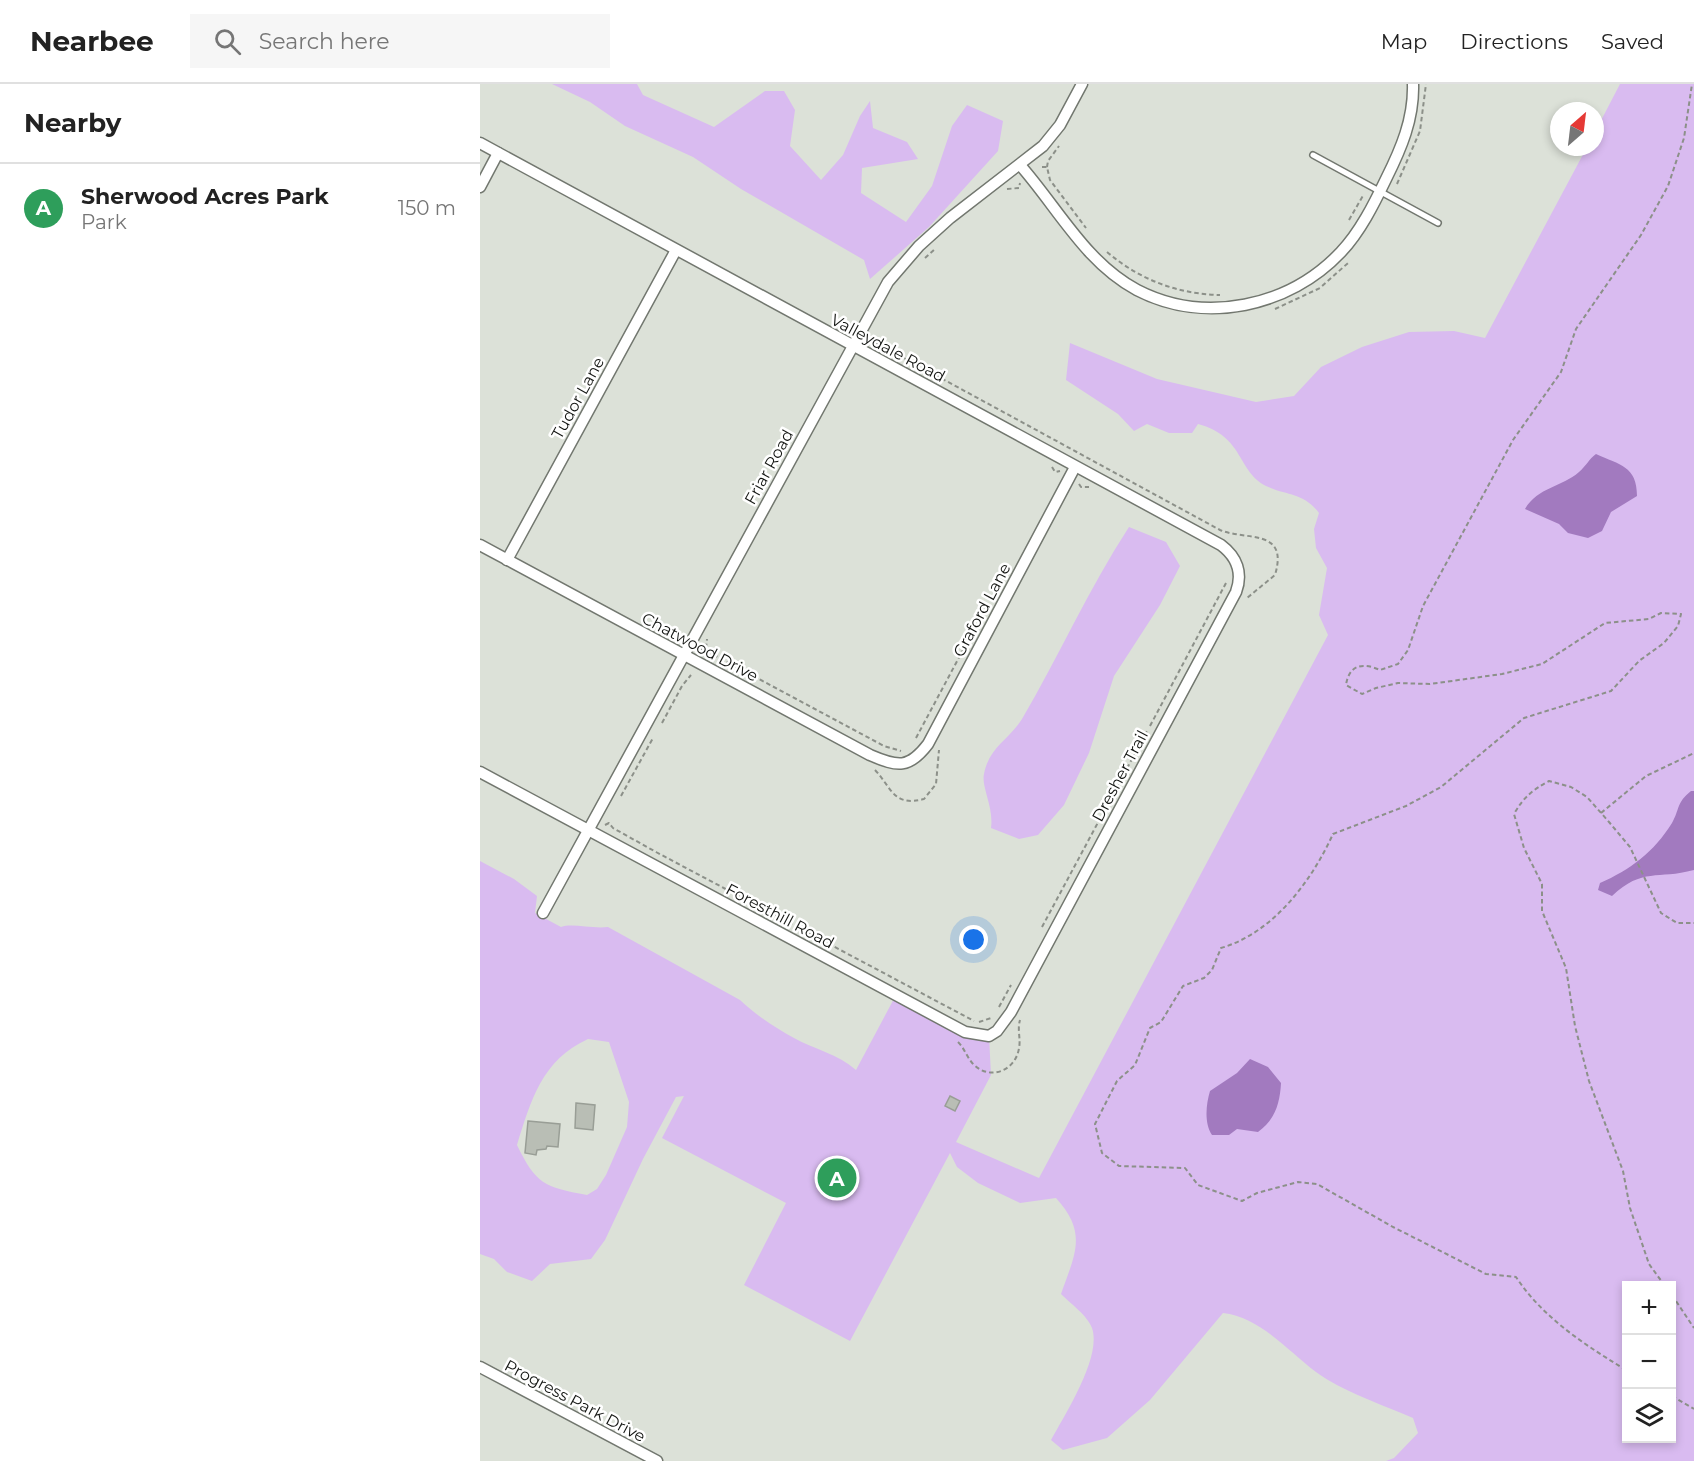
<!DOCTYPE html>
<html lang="en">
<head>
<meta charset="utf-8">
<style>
  :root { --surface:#fff; --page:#f6f6f6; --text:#222; --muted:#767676; --line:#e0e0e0; --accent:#0f766e }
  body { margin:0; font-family:Montserrat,sans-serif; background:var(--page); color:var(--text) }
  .controls { position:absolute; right:18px; bottom:18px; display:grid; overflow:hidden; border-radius:0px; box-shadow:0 3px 9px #0003 }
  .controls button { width:54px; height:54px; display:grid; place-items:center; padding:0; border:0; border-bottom:2px solid var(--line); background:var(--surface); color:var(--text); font:30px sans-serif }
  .compass { position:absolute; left:1070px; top:18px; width:54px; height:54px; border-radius:50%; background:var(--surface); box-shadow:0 3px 9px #0003; rotate:28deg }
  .you { position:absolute; left:494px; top:856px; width:21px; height:21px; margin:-15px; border:4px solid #fff; border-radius:50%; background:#1a73e8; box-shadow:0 0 0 9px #1a73e833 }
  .badge { display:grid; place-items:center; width:39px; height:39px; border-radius:50%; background:var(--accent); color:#fff; font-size:20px; font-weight:700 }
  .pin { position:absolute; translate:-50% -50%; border:3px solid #fff; box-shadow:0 2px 6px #0006 }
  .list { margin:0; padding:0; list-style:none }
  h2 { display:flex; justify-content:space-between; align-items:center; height:78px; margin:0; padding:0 24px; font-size:26px }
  h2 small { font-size:20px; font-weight:400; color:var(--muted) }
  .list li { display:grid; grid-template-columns:39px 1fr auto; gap:18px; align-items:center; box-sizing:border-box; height:90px; padding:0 24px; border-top:2px solid var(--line) }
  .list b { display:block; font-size:22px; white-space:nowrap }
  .list p { margin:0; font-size:20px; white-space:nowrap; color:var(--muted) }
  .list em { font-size:20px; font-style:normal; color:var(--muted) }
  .icon { flex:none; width:33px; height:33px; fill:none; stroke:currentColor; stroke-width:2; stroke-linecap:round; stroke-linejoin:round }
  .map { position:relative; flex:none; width:1214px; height:1377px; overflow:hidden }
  header { display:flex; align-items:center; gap:36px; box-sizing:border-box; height:84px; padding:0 30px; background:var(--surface); border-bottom:2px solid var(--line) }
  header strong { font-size:28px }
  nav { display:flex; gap:33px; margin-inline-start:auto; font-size:21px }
  .search { width:420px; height:54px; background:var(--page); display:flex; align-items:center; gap:15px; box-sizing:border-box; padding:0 21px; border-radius:0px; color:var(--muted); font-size:22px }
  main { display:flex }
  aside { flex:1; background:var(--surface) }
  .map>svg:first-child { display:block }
</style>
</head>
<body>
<header>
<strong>Nearbee</strong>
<div class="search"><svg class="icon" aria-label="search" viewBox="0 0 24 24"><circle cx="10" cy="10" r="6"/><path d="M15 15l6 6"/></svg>Search here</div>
<nav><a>Map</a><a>Directions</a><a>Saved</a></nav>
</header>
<main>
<aside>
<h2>Nearby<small></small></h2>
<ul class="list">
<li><span class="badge" style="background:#2e9e5b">A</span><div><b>Sherwood Acres Park</b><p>Park</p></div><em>150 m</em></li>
</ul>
</aside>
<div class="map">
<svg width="1214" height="1377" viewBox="0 0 1214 1377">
  <rect width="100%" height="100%" fill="#dce1d8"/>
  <g fill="#d9bbf0" fill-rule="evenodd">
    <path d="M 72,0 L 157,0 L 163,11 L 234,43 L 285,7 L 304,7 L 315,26 L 310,62 L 341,96 L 363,71 L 380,32 L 390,17 L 393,44 L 427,58 L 438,75 L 382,84 L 381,109 L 426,138 L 452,102 L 472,42 L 487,21 L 523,37 L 518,67 L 449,143 L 390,195 L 384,176 L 261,105 L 213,73 L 145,42 L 110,18 Z"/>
    <path d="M 1140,0 L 1214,0 L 1214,1377 L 906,1377 L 914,1374 L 938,1349 L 933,1334 C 903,1321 862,1307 836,1288 C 808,1267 780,1233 743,1229 L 670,1316 L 627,1354 L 583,1366 L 571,1356 C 585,1330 622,1273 612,1244 C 608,1232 590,1219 581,1210 C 595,1170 608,1149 576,1114 L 540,1119 L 498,1099 L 477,1083 L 470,1069 L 370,1257 L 264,1201 L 306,1119 L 182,1054 L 204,1012 L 196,1013 L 163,1075 L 125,1156 L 111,1175 L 70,1180 L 52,1197 L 27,1188 L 14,1175 L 0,1170 L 0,777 L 34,795 L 57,812 L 55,829 L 81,843 C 92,839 112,845 128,843 L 260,916 C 276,931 295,944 314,954 C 334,965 358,970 376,986 L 416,911 L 485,948 L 509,952 L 511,991 L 476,1058 L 559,1094 L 848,551 L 839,531 L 847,484 L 836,464 L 834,445 L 839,429 C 823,408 807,412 786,402 C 757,387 764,352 718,340 L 712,349 L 689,349 L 667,340 L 654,347 L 638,330 L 586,296 L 590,259 L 677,295 L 776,318 L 814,312 L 841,283 L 882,263 L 929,248 L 974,247 L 1005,254 L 1107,63 L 1115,63 L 1115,48 ZM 108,955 L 129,958 L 149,1018 L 147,1043 L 126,1091 L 117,1105 L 107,1111 C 64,1103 56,1100 37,1061 C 51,1016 62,976 108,955 ZM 1146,1202 L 1192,1202 L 1192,1354 L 1146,1354 Z"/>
    <path d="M 649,443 L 686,458 L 700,482 L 680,521 L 634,592 L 609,669 L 584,721 L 558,751 L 539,755 L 511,744 C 514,723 501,703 504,690 C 509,663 529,656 542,635 C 579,572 609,504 649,443 Z"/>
  </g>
  <g fill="#a27abf">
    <path d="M 1116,370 C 1140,381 1157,382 1157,412 L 1131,428 L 1122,447 L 1108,454 L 1088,449 L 1079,440 L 1045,425 C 1058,403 1082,403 1099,388 C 1106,382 1109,375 1116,370 Z"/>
    <path d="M 1211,707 L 1214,707 L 1214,786 C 1177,796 1163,783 1132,812 L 1118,806 L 1120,799 C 1150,786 1174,768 1192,739 C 1200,725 1196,719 1211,707 Z"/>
    <path d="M 770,975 L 788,983 L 801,999 C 800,1019 795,1036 778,1048 L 757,1045 L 749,1051 L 732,1051 C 724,1039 726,1020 730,1007 L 757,989 Z"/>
  </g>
  <g fill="#b9beb5" stroke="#999e96" stroke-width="1.5">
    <path d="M 470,1012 L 480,1017 L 475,1027 L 465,1022 Z"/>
    <path d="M 96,1019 L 115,1021 L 113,1046 L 95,1044 Z"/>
    <path d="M 48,1037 L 80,1040 L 78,1063 L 67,1062 L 66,1065 L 57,1066 L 56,1071 L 45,1069 Z"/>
  </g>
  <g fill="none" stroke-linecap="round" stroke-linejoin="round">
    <g stroke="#72776f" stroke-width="8">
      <path id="service" d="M 833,71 L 958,139"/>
    </g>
    <g stroke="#72776f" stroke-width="13">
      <g id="minor">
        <path d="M 0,59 L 741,461 C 757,473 763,489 756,508 L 531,928 L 517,947 L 509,952 L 485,948 L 0,688"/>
        <path d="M 540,81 C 578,124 605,178 657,206 C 725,241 809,223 861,168 C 880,148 894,120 906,95 C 921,65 934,35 933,0"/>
        <path d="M 0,103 L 18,69"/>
        <path d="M 0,461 L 390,671 C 418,683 429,685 448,660 L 595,383"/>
        <path d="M 27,476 L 196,166"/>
        <path d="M 63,829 L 408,198 L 439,162 L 470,134 L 563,62 L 580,41 L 602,0"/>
        <path d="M 0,1283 L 177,1377"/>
      </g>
    </g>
    <g stroke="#8c9089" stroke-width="2" stroke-dasharray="4.5 3" stroke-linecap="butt">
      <path d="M 562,83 L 567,83 L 570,96 L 606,144"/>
      <path d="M 567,83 L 568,77 L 579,62"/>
      <path d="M 917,100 L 940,47 L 946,0"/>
      <path d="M 527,105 L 539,104 L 540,99"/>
      <path d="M 869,136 L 884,110"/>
      <path d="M 627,168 C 660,196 698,210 740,211"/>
      <path d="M 445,174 L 456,164"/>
      <path d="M 795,225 L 840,204 L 868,179"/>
      <path d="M 392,254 L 391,256 L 740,446 C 766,457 809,444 795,491 L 767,514"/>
      <path d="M 572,383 L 575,388 L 580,387"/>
      <path d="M 599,400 L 601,403 L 609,403"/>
      <path d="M 226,564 L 227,555"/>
      <path d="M 221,565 L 226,564 L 236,572 L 404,662 L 421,667"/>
      <path d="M 182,639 L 202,602 L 211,591"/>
      <path d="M 670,642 L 746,499"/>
      <path d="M 436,654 L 483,566"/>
      <path d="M 395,686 C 412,704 413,723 444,715 L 456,700 L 459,666"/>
      <path d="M 141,712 L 173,654"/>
      <path d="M 1121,729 L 1166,692 L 1214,669"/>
      <path d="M 125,741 L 129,739 L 133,744 L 176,768 L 494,937"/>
      <path d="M 562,843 L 667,647"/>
      <path d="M 519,923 L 531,901"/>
      <path d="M 499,938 L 511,934"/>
      <path d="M 478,958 C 485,965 487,974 494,981 C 511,997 536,986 539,964 C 541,955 537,946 540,936"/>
      <path d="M 1185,1202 L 1169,1180 L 1150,1124 L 1143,1087 L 1109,997 L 1095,942 L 1086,884 L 1062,827 L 1062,800 L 1044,764 L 1034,730 C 1043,714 1052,706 1069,697 L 1091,703 L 1107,713 L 1129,738 L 1150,763 L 1181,829 L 1197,839 L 1214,839"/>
      <path d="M 1192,1211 L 1214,1244"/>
      <path d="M 1146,1286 C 1105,1261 1063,1234 1036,1193 L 1006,1190 L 913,1143 L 837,1100 L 818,1098 L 777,1109 L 762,1117 L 718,1101 L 705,1084 L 639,1082 L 622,1069 L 615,1040 L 637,997 L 655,981 L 670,944 L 681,938 L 703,902 L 724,894 L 732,886 L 741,864 C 793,849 831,798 853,750 L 926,722 L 961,703 L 1044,634 L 1131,607 L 1159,577 L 1184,559 L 1198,542 L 1201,530 L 1181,529 L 1169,535 L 1125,539 L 1062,580 L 1022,590 L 950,600 L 918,599 L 896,604 L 882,610 L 866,601 C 869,581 882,578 900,586 L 918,580 L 928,566 L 943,522 L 1033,356 L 1081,288 L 1096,245 L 1161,151 L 1188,102 L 1204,54 L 1212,0"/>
      <path d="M 1192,1312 L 1214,1325"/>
    </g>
    <use href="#service" stroke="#fff" stroke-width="5"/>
    <use href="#minor" stroke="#fff" stroke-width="10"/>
  </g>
  <g text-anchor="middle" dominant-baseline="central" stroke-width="5" stroke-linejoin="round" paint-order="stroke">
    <g font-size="16" fill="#121411" stroke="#fff">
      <text transform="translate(408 264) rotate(28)">Valleydale Road</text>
      <text transform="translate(98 314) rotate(-61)">Tudor Lane</text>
      <text transform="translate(289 383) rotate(-61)">Friar Road</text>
      <text transform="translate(502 526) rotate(-62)">Graford Lane</text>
      <text transform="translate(220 563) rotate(28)">Chatwood Drive</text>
      <text transform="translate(640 692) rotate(-62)">Dresher Trail</text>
      <text transform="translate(300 832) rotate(28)">Foresthill Road</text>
      <text transform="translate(95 1317) rotate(28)">Progress Park Drive</text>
    </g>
  </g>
</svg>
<div class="controls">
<button>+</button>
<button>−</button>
<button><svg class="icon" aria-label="layers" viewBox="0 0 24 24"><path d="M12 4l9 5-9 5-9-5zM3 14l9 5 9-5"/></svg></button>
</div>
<svg class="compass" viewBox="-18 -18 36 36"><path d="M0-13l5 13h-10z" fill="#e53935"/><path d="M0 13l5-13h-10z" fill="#767676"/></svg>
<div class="you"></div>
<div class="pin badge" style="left:357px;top:1094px;background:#2e9e5b">A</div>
</div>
</main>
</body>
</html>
